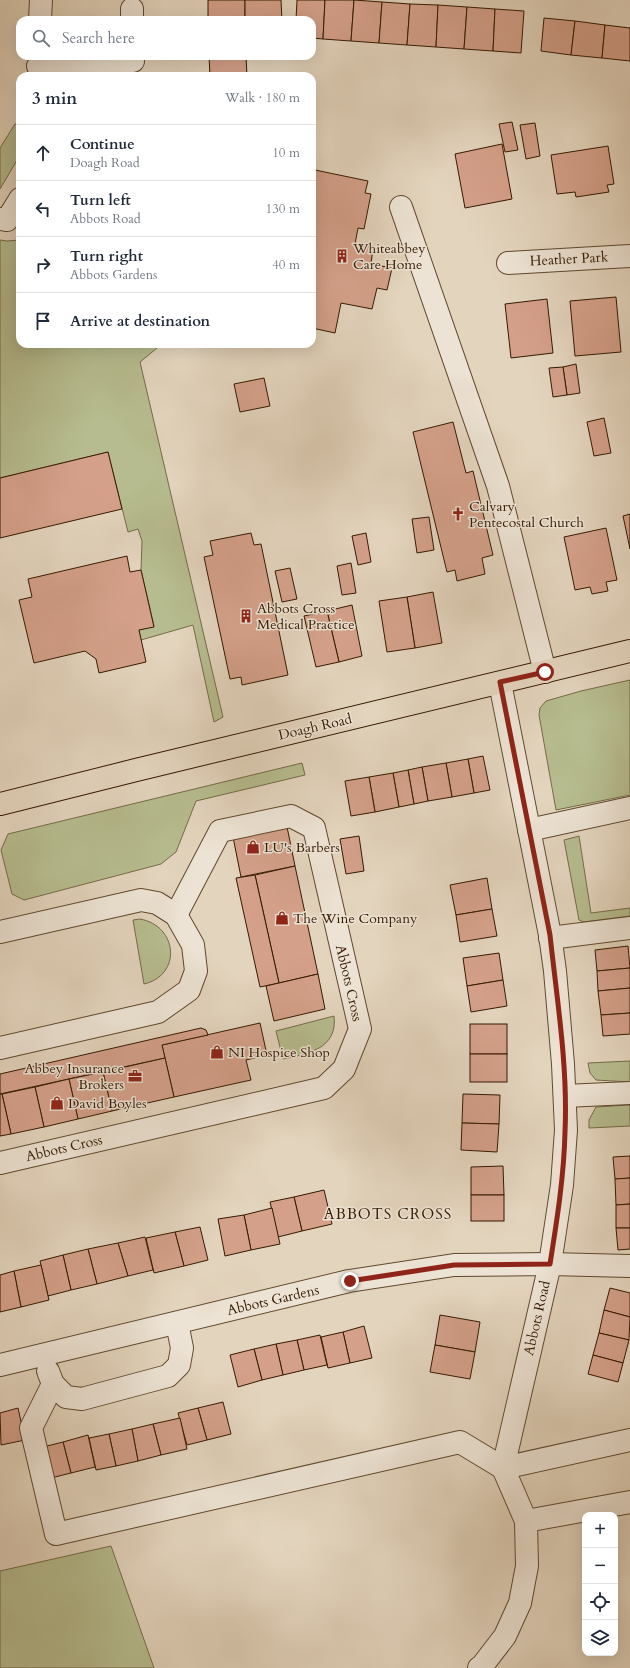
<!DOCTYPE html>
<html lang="en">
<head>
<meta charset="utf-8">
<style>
  :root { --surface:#fff; --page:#f2f2f3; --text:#1f2937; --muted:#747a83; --line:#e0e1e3 }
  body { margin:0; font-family:Cardo,serif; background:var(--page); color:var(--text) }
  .controls { position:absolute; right:12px; bottom:12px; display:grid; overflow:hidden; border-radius:8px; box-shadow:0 4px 16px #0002 }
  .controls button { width:36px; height:36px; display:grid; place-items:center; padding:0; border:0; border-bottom:1px solid var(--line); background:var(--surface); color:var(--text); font:20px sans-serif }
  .stop { position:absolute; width:12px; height:12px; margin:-9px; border:3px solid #8f2418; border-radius:50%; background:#fff }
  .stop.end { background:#8f2418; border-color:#fff; box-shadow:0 1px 4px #0008 }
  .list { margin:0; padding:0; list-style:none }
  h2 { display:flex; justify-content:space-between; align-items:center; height:52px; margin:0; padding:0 16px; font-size:17px }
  h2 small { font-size:13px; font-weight:400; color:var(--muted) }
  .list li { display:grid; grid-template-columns:26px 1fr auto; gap:12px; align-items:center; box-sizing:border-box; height:56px; padding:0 16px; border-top:1px solid var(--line) }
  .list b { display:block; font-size:15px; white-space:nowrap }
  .list p { margin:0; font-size:13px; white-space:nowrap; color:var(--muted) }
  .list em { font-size:13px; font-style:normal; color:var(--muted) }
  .icon { flex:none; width:22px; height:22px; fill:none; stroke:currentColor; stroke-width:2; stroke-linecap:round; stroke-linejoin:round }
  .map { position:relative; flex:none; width:630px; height:1668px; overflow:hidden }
  .search { position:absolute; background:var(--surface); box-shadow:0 4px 16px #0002; left:16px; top:16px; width:300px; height:44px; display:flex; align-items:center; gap:10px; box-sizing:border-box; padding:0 14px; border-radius:12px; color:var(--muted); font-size:15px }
  .panel { position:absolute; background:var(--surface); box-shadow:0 4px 16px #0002; left:16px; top:72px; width:300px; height:276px; border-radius:12px }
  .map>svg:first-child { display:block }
</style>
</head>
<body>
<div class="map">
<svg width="630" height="1668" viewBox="0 0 630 1668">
  <rect width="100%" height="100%" fill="#e3d4bd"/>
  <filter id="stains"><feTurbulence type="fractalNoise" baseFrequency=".005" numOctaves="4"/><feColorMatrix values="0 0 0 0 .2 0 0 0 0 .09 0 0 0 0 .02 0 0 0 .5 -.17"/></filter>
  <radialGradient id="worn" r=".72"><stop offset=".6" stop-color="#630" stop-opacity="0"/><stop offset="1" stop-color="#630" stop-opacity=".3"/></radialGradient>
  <g fill="#b6bc8f" stroke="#756a48">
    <path d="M 15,124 L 20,124 L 20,155 L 0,189 L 0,148 Z"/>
    <path d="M 0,240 L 7,241 L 20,240 L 20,344 L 157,344 L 157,348 L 140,362 L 223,717 L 214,722 L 193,625 L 141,640 L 139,630 L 154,626 L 141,570 L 142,541 L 138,529 L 128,532 L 108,452 L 0,478 Z"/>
    <path d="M 630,680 L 630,795 L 556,810 L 539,715 L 540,708 L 546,701 L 581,691 Z"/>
    <path d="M 302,763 L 305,775 L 196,801 L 176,852 L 161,864 L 24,900 L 12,894 L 1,850 L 8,834 Z"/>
    <path d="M 579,836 L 591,913 L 630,908 L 630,916 L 584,922 L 579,920 L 564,840 Z"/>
    <path d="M 140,919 C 178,926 182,975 144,984 L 133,920 Z"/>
    <path d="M 334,1016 C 338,1049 307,1054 283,1059 L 276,1031 Z"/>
    <path d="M 630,1061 L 630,1082 L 596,1080 L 590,1073 L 588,1063 Z"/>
    <path d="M 630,1105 L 630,1126 L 589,1128 L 589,1120 L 596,1107 Z"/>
    <path d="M 111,1546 L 154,1668 L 0,1668 L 0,1571 Z"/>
  </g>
  <g fill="#d4a08a" stroke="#341900">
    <path d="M 208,0 L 245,0 L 245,19 L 208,20 Z"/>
    <path d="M 245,0 L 281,0 L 282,20 L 245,20 Z"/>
    <path d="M 297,0 L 325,0 L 323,39 L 312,38 L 312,20 L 296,20 Z"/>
    <path d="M 325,0 L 354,0 L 351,41 L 323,39 Z"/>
    <path d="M 354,0 L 382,2 L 379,43 L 351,41 Z"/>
    <path d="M 382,2 L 410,4 L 407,45 L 379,43 Z"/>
    <path d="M 410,4 L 438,5 L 436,47 L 407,45 Z"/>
    <path d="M 438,5 L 467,7 L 464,49 L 436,47 Z"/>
    <path d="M 467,7 L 495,9 L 493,51 L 464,49 Z"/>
    <path d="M 495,9 L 524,11 L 521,53 L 493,51 Z"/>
    <path d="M 544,18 L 575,21 L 571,55 L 541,51 Z"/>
    <path d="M 575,21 L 605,25 L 602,58 L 571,55 Z"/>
    <path d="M 605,25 L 630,28 L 630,61 L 602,58 Z"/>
    <path d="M 209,56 L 246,56 L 247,76 L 210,76 Z"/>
    <path d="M 512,122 L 518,150 L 505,152 L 499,124 Z"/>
    <path d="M 535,123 L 540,156 L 526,159 L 520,125 Z"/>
    <path d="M 502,144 L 512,199 L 465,208 L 455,154 Z"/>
    <path d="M 608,146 L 614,184 L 607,185 L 609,192 L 576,197 L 575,192 L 557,194 L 551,155 Z"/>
    <path d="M 315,170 L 368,181 L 365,193 L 371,194 L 364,229 L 358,228 L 355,244 L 373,248 L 371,264 L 392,268 L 387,290 L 377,288 L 372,309 L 341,303 L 335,333 L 312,328 L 312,184 Z"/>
    <path d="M 616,297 L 621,352 L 575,356 L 570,301 Z"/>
    <path d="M 547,299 L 553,353 L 511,358 L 505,304 Z"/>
    <path d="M 576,364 L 580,393 L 567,395 L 563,367 Z"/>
    <path d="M 563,367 L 567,395 L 553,397 L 549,368 Z"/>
    <path d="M 264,378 L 270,406 L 240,412 L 234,384 Z"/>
    <path d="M 604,418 L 611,453 L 594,456 L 587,422 Z"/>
    <path d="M 453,422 L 466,473 L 473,471 L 493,555 L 482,558 L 485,574 L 457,581 L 455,570 L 447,572 L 413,432 Z"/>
    <path d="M 108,452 L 122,509 L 0,538 L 0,478 Z"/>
    <path d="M 630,514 L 630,549 L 623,516 Z"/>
    <path d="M 429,517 L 434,550 L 417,553 L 412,519 Z"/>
    <path d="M 606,528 L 617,580 L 606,582 L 608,591 L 592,594 L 590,587 L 575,590 L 564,537 Z"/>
    <path d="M 251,533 L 254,545 L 261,544 L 288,675 L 242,685 L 241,677 L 230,679 L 204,557 L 213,555 L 210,541 Z"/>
    <path d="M 366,533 L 371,562 L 358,565 L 352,536 Z"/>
    <path d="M 127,556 L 130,572 L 141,570 L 154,627 L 139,630 L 146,662 L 99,673 L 96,659 L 85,651 L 34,663 L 19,600 L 32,597 L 28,579 Z"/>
    <path d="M 351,563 L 356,593 L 342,595 L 337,566 Z"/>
    <path d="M 290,568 L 297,599 L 282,602 L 275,571 Z"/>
    <path d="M 433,592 L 442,643 L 415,648 L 407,597 Z"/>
    <path d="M 407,597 L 415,648 L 387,652 L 379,601 Z"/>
    <path d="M 352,605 L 362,656 L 339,662 L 327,611 Z"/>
    <path d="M 327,611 L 339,662 L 316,667 L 304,616 Z"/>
    <path d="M 483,756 L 490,790 L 474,793 L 468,759 Z"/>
    <path d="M 468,759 L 474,793 L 452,797 L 446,763 Z"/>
    <path d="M 446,763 L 452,797 L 428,801 L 422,767 Z"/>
    <path d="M 422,767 L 428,801 L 414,804 L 408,770 Z"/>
    <path d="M 408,770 L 414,804 L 399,807 L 393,773 Z"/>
    <path d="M 393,773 L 399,807 L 375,812 L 369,777 Z"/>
    <path d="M 369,777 L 375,812 L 351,816 L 345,781 Z"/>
    <path d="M 286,822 L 295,866 L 241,877 L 232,832 Z"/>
    <path d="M 359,836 L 364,871 L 346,874 L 340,839 Z"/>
    <path d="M 295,866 L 318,974 L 279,983 L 255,875 Z"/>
    <path d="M 255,875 L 279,983 L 260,987 L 236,878 Z"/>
    <path d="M 487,878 L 492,909 L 456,915 L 450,885 Z"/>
    <path d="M 492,909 L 497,936 L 460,942 L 456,915 Z"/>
    <path d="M 628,946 L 630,968 L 597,971 L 595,950 Z"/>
    <path d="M 499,953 L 503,980 L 467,986 L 463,958 Z"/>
    <path d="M 630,968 L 630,988 L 598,991 L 597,971 Z"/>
    <path d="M 318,974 L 325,1009 L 274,1021 L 266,986 Z"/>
    <path d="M 503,980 L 507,1006 L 471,1012 L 467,986 Z"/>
    <path d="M 630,988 L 630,1013 L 601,1015 L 598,991 Z"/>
    <path d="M 630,1013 L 630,1034 L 603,1036 L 601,1015 Z"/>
    <path d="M 260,1023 L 267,1055 L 246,1060 L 251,1080 L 174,1097 L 162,1045 Z"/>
    <rect x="470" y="1024" width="37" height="30"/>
    <path d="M 201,1028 L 206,1030 L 208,1035 L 162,1045 L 165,1058 L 0,1094 L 0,1074 Z"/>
    <rect x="470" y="1054" width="37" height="28"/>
    <path d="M 165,1058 L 174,1097 L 112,1111 L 103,1072 Z"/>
    <path d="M 103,1072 L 112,1111 L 78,1119 L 69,1079 Z"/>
    <path d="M 69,1079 L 78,1119 L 44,1127 L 35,1087 Z"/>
    <path d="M 35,1087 L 44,1127 L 11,1134 L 2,1094 Z"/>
    <path d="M 0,1094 L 2,1094 L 11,1134 L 0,1136 Z"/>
    <path d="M 463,1094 L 500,1095 L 499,1124 L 462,1123 Z"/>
    <path d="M 462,1123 L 499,1124 L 497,1152 L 461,1150 Z"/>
    <path d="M 630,1156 L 630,1178 L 615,1179 L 613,1157 Z"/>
    <path d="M 503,1166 L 504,1195 L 471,1195 L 471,1167 Z"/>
    <path d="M 630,1178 L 630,1204 L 616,1205 L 615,1179 Z"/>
    <path d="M 324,1190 L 332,1224 L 302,1231 L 294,1197 Z"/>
    <rect x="471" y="1195" width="33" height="26"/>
    <path d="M 294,1197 L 302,1231 L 278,1237 L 270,1202 Z"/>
    <path d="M 630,1204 L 630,1228 L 616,1228 L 616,1205 Z"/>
    <path d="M 272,1208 L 280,1244 L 251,1250 L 244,1215 Z"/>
    <path d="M 244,1215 L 251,1250 L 225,1256 L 218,1219 Z"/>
    <path d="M 200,1227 L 208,1260 L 184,1266 L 175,1232 Z"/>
    <path d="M 616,1228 L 630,1228 L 630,1249 L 618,1250 Z"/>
    <path d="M 175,1232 L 184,1266 L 154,1273 L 146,1238 Z"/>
    <path d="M 145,1237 L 153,1270 L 128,1276 L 118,1243 Z"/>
    <path d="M 118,1243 L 128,1276 L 97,1284 L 88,1249 Z"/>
    <path d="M 88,1249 L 97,1284 L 71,1290 L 63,1255 Z"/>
    <path d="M 63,1255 L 71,1290 L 48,1296 L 40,1261 Z"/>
    <path d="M 41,1265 L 49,1300 L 21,1307 L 14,1271 Z"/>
    <path d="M 14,1271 L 21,1307 L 0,1312 L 0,1275 Z"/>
    <path d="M 610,1288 L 630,1293 L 630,1317 L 604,1310 Z"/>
    <path d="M 604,1310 L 630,1317 L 629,1340 L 599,1333 Z"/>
    <path d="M 440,1315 L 480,1322 L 475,1352 L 435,1345 Z"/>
    <path d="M 364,1326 L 372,1358 L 350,1363 L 343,1332 Z"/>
    <path d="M 343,1332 L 350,1363 L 328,1368 L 321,1337 Z"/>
    <path d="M 599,1333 L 629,1340 L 623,1363 L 593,1355 Z"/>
    <path d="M 320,1335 L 327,1365 L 304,1370 L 297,1340 Z"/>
    <path d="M 297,1340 L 304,1370 L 283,1375 L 276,1344 Z"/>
    <path d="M 276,1344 L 283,1375 L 262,1380 L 254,1349 Z"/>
    <path d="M 435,1345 L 475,1352 L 470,1379 L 430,1372 Z"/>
    <path d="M 254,1349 L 262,1380 L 238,1387 L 230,1355 Z"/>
    <path d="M 593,1355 L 623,1363 L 618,1382 L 588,1374 Z"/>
    <path d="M 223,1402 L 231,1434 L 207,1440 L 198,1408 Z"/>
    <path d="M 18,1408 L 25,1440 L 1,1445 L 0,1413 Z"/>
    <path d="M 198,1408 L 207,1440 L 187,1445 L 178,1413 Z"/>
    <path d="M 180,1418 L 187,1449 L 161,1455 L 153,1424 Z"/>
    <path d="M 153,1424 L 161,1455 L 138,1461 L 132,1429 Z"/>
    <path d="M 132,1429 L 138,1461 L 116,1466 L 109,1434 Z"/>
    <path d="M 109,1434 L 116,1466 L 96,1470 L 89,1438 Z"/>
    <path d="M 88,1435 L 95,1467 L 71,1473 L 63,1442 Z"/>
    <path d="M 63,1442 L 71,1473 L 51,1478 L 43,1447 Z"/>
  </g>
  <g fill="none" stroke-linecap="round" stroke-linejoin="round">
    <g stroke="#60482f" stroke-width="24">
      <g id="minor">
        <path d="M 132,9 L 132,20"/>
        <path d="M 40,20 L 41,0"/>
        <path d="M 38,66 L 133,61"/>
        <path d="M 401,207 L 498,486 L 545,672"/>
        <path d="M 0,219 L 7,220 L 20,199"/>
        <path d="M 508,263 L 630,256"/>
        <path d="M 529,830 L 630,808"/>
        <path d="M 0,932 L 141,900 L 157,903 L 176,915 L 193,945 L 196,971 L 189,990 L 158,1012 L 0,1048"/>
        <path d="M 550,938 L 630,928"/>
        <path d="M 565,1096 L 630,1093"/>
        <path d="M 0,1163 L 324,1088 L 344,1069 L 360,1029 L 314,828 L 291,816 L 220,831 L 176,915"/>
        <path d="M 0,1365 L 349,1281 L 454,1265 L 550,1264 L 630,1266"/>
        <path d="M 48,1371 L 53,1384 L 66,1397 L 82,1399 L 168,1376 L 179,1365 L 182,1348 L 177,1323"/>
        <path d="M 53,1384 L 31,1428 L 56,1534 L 460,1442 L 503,1468 L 630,1440"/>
        <path d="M 526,1521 L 630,1502"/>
        <path d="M 479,1668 L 482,1666 L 505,1636 L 520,1603 L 527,1566 L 526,1521 L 503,1468 L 550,1264 L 562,1185 L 566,1130 L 563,1064 L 555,971 L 550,935 L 500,683"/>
      </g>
    </g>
    <g stroke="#341900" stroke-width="24">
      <path id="major" d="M 0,804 L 136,770 L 630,651"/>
    </g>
    <use href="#minor" stroke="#ede3d4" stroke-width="22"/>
    <use href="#major" stroke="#e3d4bd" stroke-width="22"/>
  </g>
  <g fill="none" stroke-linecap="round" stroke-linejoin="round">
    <path stroke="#8f2418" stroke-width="5" d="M 350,1281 L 454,1265 L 550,1264 C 557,1220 564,1176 565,1132 C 568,1066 557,1000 550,935 L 500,682 L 545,672"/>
  </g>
  <defs>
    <g id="building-bare" transform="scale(1.08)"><path d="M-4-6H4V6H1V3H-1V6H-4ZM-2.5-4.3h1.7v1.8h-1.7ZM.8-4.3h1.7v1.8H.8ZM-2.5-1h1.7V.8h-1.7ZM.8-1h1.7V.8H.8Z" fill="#8f2418" stroke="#ede3d4" stroke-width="2.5" paint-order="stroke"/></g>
    <g id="church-bare" transform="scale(1.08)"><path d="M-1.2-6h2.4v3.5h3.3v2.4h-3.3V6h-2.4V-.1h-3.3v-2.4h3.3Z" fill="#8f2418" stroke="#ede3d4" stroke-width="2.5" paint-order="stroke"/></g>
    <g id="shop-bare" transform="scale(1.08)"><path d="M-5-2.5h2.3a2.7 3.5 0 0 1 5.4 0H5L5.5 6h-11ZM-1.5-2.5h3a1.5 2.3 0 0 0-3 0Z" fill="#8f2418" stroke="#ede3d4" stroke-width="2.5" paint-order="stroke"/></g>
    <g id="office-bare" transform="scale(1.08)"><path d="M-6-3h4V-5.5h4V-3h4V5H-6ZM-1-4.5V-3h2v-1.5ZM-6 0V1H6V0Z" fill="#8f2418" stroke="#ede3d4" stroke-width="2.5" paint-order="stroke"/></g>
  </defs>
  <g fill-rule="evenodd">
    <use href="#building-bare" x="342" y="256"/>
    <use href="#church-bare" x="458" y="514"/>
    <use href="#building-bare" x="246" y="616"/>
    <use href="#shop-bare" x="253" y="847"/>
    <use href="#shop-bare" x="282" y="918"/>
    <use href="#shop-bare" x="217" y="1052"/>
    <use href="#office-bare" x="135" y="1076"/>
    <use href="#shop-bare" x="57" y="1103"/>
  </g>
  <g text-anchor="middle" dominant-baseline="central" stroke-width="3" stroke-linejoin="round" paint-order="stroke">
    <g font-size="14" fill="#341900" stroke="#ede3d4" text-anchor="start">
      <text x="353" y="248">Whiteabbey<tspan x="353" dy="16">Care Home</tspan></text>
      <text x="469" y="506">Calvary<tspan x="469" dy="16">Pentecostal Church</tspan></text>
      <text x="257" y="608">Abbots Cross<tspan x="257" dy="16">Medical Practice</tspan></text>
      <text x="264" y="847">LU's Barbers</text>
      <text x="293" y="918">The Wine Company</text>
      <text x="228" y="1052">NI Hospice Shop</text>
      <text x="124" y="1068" text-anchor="end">Abbey Insurance<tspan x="124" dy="16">Brokers</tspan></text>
      <text x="68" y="1103">David Boyles</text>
    </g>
    <g font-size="14" fill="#341900" stroke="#ede3d4">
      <text transform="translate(569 259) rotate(-3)">Heather Park</text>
      <text transform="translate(315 727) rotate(-13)">Doagh Road</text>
      <text transform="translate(349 983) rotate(77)">Abbots Cross</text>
      <text transform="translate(64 1148) rotate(-13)">Abbots Cross</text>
      <text transform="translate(273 1300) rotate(-13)">Abbots Gardens</text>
      <text transform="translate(537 1318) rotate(-77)">Abbots Road</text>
    </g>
    <g font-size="15" letter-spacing="1" fill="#341900" stroke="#ede3d4">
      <text x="388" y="1214">ABBOTS CROSS</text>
    </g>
  </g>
  <rect width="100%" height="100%" filter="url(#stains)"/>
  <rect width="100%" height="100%" fill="url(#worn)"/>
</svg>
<div class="controls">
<button>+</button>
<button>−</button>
<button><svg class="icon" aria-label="locate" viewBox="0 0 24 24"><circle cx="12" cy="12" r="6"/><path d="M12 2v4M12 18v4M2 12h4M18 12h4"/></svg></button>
<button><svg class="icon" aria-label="layers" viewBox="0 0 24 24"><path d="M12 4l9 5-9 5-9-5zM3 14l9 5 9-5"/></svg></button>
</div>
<div class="stop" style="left:545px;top:672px"></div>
<div class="stop end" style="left:350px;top:1281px"></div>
<div class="search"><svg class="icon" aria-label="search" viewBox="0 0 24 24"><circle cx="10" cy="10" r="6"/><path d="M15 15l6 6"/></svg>Search here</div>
<section class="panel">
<h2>3 min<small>Walk · 180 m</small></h2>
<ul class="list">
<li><svg class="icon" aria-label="ahead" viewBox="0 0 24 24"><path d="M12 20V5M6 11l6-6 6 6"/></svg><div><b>Continue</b><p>Doagh Road</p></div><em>10 m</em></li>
<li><svg class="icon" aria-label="left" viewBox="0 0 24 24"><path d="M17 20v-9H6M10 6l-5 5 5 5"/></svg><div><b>Turn left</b><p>Abbots Road</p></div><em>130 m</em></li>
<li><svg class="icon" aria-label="right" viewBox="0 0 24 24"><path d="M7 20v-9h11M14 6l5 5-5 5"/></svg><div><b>Turn right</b><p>Abbots Gardens</p></div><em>40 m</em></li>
<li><svg class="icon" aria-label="arrive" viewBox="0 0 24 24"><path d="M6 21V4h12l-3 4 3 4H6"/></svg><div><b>Arrive at destination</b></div></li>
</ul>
</section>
</div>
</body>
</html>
